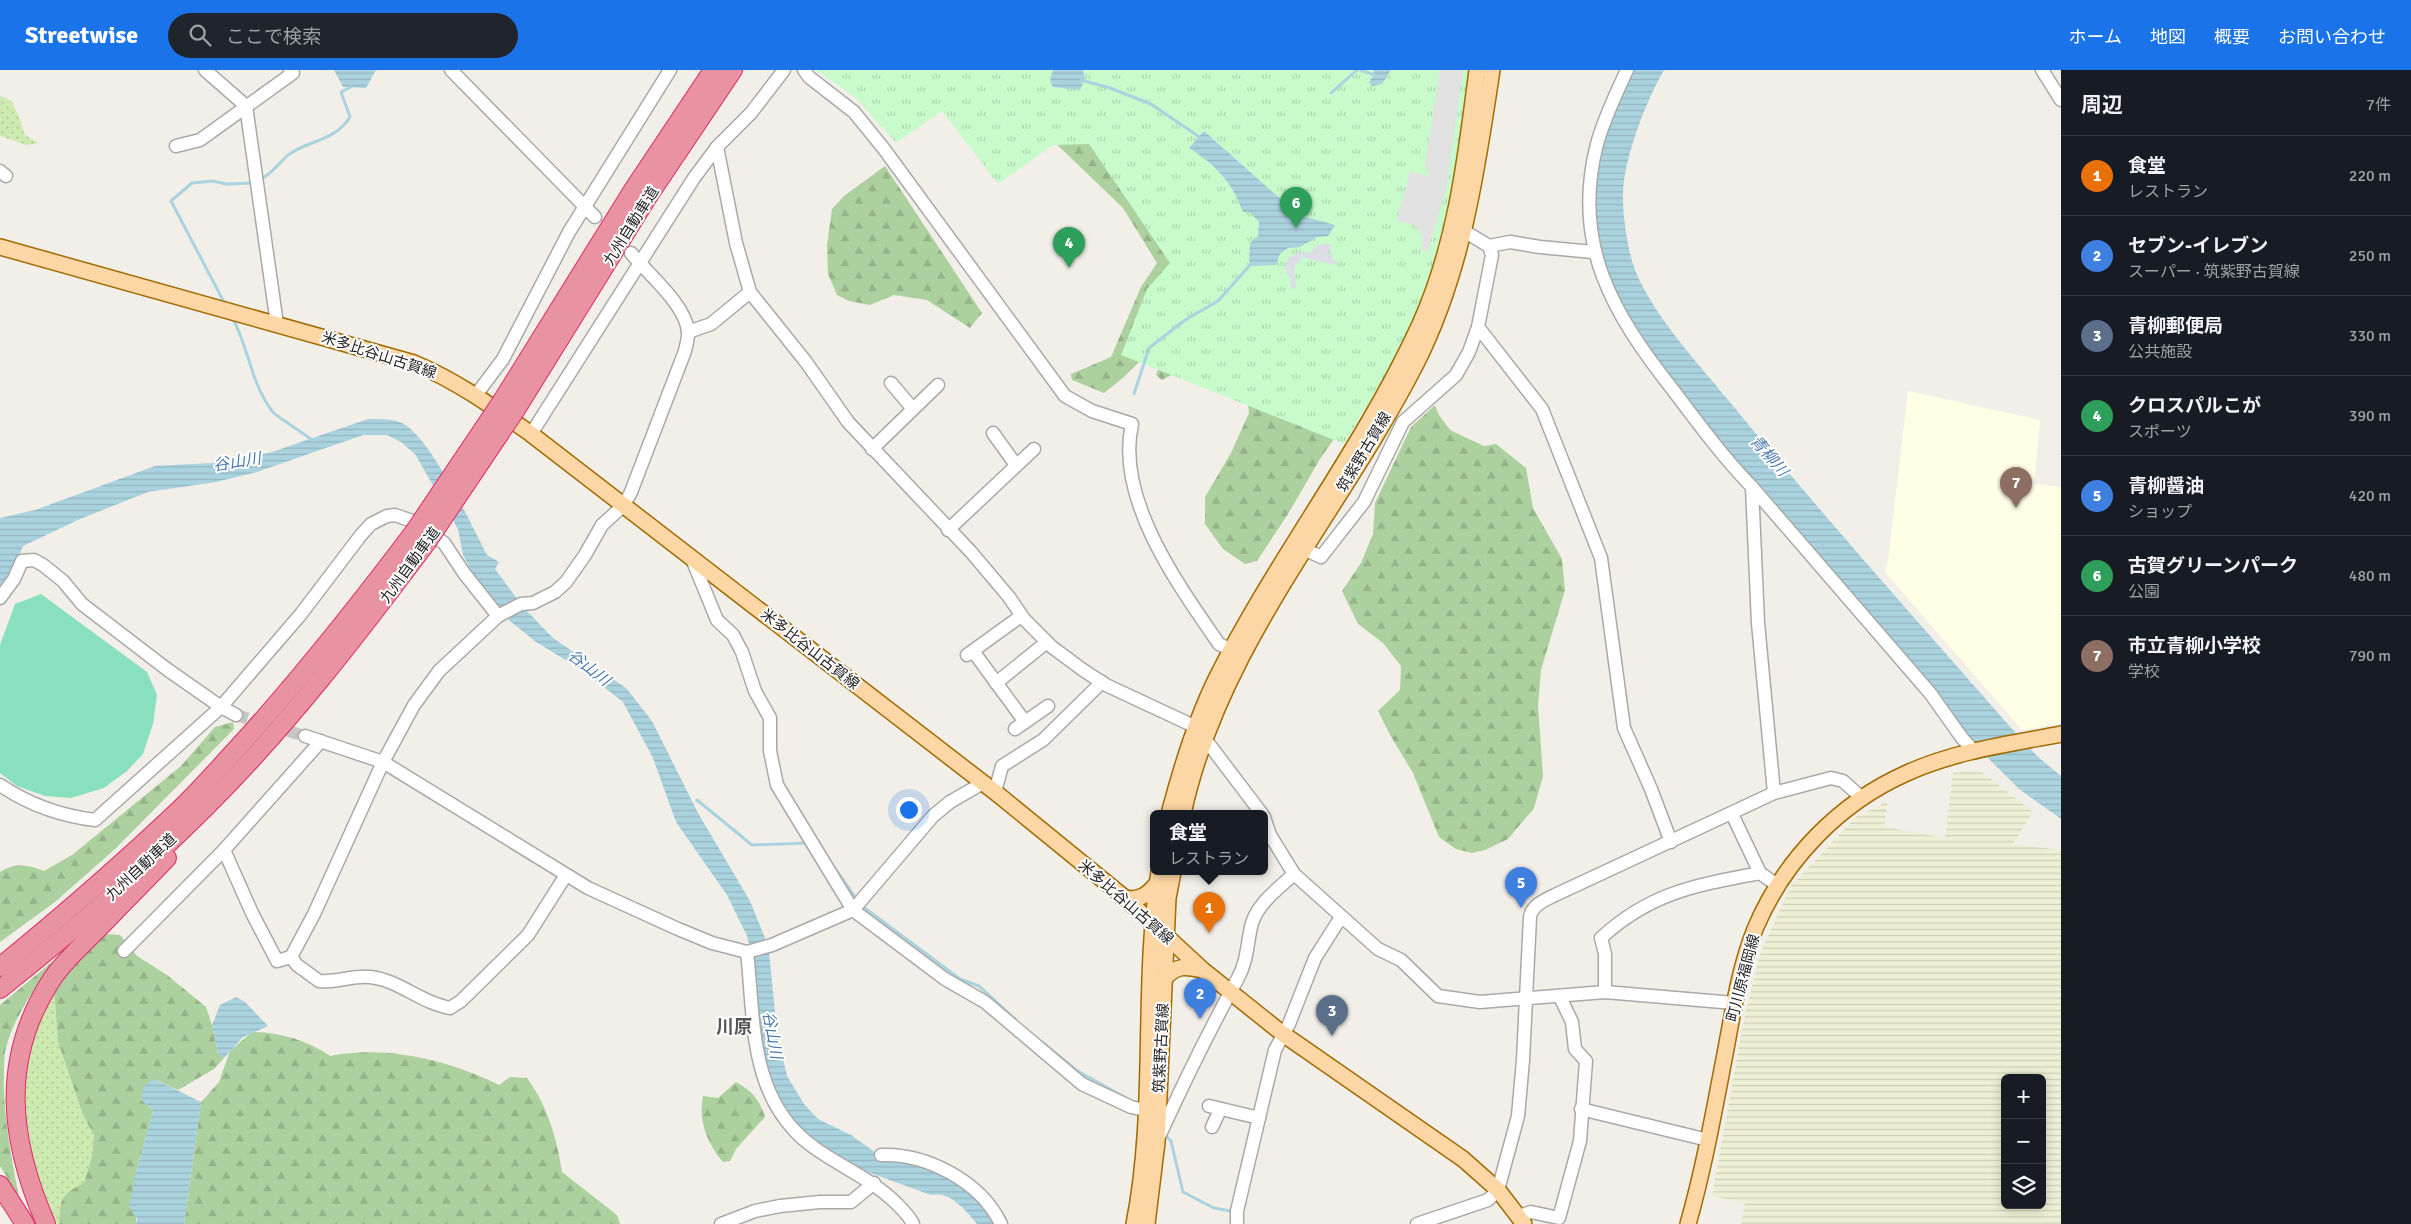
<!DOCTYPE html>
<html lang="ja">
<head>
<meta charset="utf-8">
<style>
  :root { --surface:#171b24; --page:#20242c; --text:#f1f3f6; --muted:#9ea1a6; --line:#363941; --accent:#1a73e8 }
  body { margin:0; font-family:Signika,"Noto Sans JP",sans-serif; background:var(--page); color:var(--text) }
  .controls { position:absolute; right:15px; bottom:15px; display:grid; overflow:hidden; border-radius:8px; box-shadow:0 2px 12px #0003 }
  .controls button { width:45px; height:45px; display:grid; place-items:center; padding:0; border:0; border-bottom:1px solid var(--line); background:var(--surface); color:var(--text); font:25px sans-serif }
  .you { position:absolute; left:908px; top:739px; width:18px; height:18px; margin:-12px; border:4px solid #fff; border-radius:50%; background:#1a73e8; box-shadow:0 0 0 8px #1a73e833 }
  .badge { display:grid; place-items:center; width:32px; height:32px; border-radius:50%; background:var(--accent); color:#fff; font-size:16px; font-weight:700 }
  .pin { position:absolute; translate:-50% -41px; filter:drop-shadow(0 1px 2px #0008) }
  .pin::after { content:''; position:absolute; top:26px; width:18px; height:15px; background:inherit; clip-path:polygon(0 0,100% 0,50% 100%) }
  .popup { position:absolute; left:1150px; top:740px; width:118px; height:65px; box-sizing:border-box; display:grid; place-content:center; border-radius:8px; background:var(--surface); filter:drop-shadow(0 1px 4px #0005); font-size:16px; white-space:nowrap; color:var(--muted) }
  .popup b { font-size:19px; color:var(--text) }
  .popup::after { content:''; position:absolute; left:50%; top:100%; margin-left:-10px; border:10px solid transparent; border-top-color:var(--surface) }
  .list { margin:0; padding:0; list-style:none }
  h2 { display:flex; justify-content:space-between; align-items:center; height:65px; margin:0; padding:0 20px; font-size:21px }
  h2 small { font-size:16px; font-weight:400; color:var(--muted) }
  .list li { display:grid; grid-template-columns:32px 1fr auto; gap:15px; align-items:center; box-sizing:border-box; height:80px; padding:0 20px; border-top:1px solid var(--line) }
  .list b { display:block; font-size:19px; white-space:nowrap }
  .list p { margin:0; font-size:16px; white-space:nowrap; color:var(--muted) }
  .list em { font-size:16px; font-style:normal; color:var(--muted) }
  .icon { flex:none; width:28px; height:28px; fill:none; stroke:currentColor; stroke-width:2; stroke-linecap:round; stroke-linejoin:round }
  .map { position:relative; flex:none; width:2061px; height:1154px; overflow:hidden }
  header { display:flex; align-items:center; gap:30px; box-sizing:border-box; height:70px; padding:0 25px; background:var(--accent); color:#fff }
  header strong { font-size:24px }
  nav { display:flex; gap:28px; margin-inline-start:auto; font-size:18px }
  .search { width:350px; height:45px; background:var(--page); display:flex; align-items:center; gap:12px; box-sizing:border-box; padding:0 18px; border-radius:28px; color:var(--muted); font-size:19px }
  main { display:flex }
  aside { flex:1; background:var(--surface) }
  .map>svg:first-child { display:block }
</style>
</head>
<body>
<header>
<strong>Streetwise</strong>
<div class="search"><svg class="icon" aria-label="search" viewBox="0 0 24 24"><circle cx="10" cy="10" r="6"/><path d="M15 15l6 6"/></svg>ここで検索</div>
<nav><a>ホーム</a><a>地図</a><a>概要</a><a>お問い合わせ</a></nav>
</header>
<main>
<div class="map">
<svg width="2061" height="1154" viewBox="0 0 2061 1154">
  <defs>
    <pattern id="farmland-rules" width="6" height="5" patternUnits="userSpaceOnUse" patternTransform="scale(1.25)"><rect width="6" height="5" fill="#eef0d5"/><path d="M0 2.5h6" fill="none" stroke="#ccceb7"/></pattern>
    <pattern id="grass-dots" width="8" height="8" patternUnits="userSpaceOnUse" patternTransform="scale(1.25)"><rect width="8" height="8" fill="#cdebb0"/><path d="M2 2h.1M6 6h.1" fill="none" stroke="#b0c997" stroke-width="1.8" stroke-linecap="round"/></pattern>
    <pattern id="forest-firs" width="22" height="20" patternUnits="userSpaceOnUse" patternTransform="scale(1.25)"><rect width="22" height="20" fill="#add19e"/><path d="M5 1l3.5 6h-7zM16 11l3.5 6h-7z" fill="#95b388"/></pattern>
    <pattern id="park-tufts" width="24" height="20" patternUnits="userSpaceOnUse" patternTransform="scale(1.25)"><rect width="24" height="20" fill="#c8facc"/><path d="M3 7l-1-3M5 7V3M7 7l1-3M15 17l-1-3M17 17v-4M19 17l1-3" fill="none" stroke="#acd6af"/></pattern>
    <pattern id="water-rules" width="6" height="5" patternUnits="userSpaceOnUse" patternTransform="scale(1.25)"><rect width="6" height="5" fill="#aad3df"/><path d="M0 2.5h6" fill="none" stroke="#92b5bf"/></pattern>
  </defs>
  <rect width="100%" height="100%" fill="#f2efe9"/>
  <path fill="#ffffe5" d="M 1908,321 L 2040,350 L 2034,414 L 2061,417 L 2061,653 L 2022,660 L 1885,502 L 1888,491 Z"/>
  <path fill="url(#farmland-rules)" fill-rule="evenodd" d="M 1979,700 L 2033,742 L 2013,774 L 2061,780 L 2061,1154 L 1741,1154 L 1745,1133 L 1712,1126 L 1744,949 L 1761,881 L 1791,816 L 1856,747 L 1888,731 L 1884,757 L 1945,768 L 1953,703 ZM 2005,1008 L 2042,1008 L 2042,1135 L 2005,1135 Z"/>
  <g fill="url(#grass-dots)">
    <path d="M 0,26 L 11,30 L 19,47 L 25,65 L 39,73 L 26,75 L 0,66 Z"/>
    <path d="M 54,918 L 58,972 L 83,1045 L 94,1065 L 92,1086 L 84,1113 C 61,1124 60,1129 59,1154 L 57,1154 L 41,1119 L 20,1058 L 25,983 Z"/>
  </g>
  <g fill="url(#forest-firs)">
    <path d="M 1053,24 L 1206,136 L 1157,274 L 1124,307 L 1104,323 L 1072,310 L 1071,304 L 1111,287 L 1141,217 L 1157,193 L 1123,138 L 1047,65 Z"/>
    <path d="M 885,96 L 982,243 L 970,258 L 927,230 L 894,225 L 870,235 L 849,231 L 837,225 L 828,204 L 827,175 L 832,139 L 844,126 Z"/>
    <path d="M 1319,223 L 1363,230 L 1397,250 L 1383,298 L 1320,389 L 1288,444 L 1257,491 L 1245,494 L 1223,479 L 1205,454 L 1205,427 L 1231,383 L 1249,343 L 1246,317 L 1232,291 C 1202,286 1188,296 1162,310 L 1156,305 L 1161,290 L 1175,281 L 1211,268 L 1245,240 L 1262,229 L 1298,229 Z"/>
    <path d="M 1435,335 L 1439,345 L 1450,360 L 1484,376 L 1496,374 L 1526,398 L 1533,438 L 1562,489 L 1565,520 L 1541,600 L 1538,636 L 1543,706 L 1534,738 L 1508,769 L 1485,780 L 1472,783 L 1456,779 L 1439,767 L 1413,703 L 1390,665 L 1378,641 L 1400,620 L 1401,596 L 1383,573 L 1358,554 L 1342,521 L 1361,493 L 1373,464 L 1375,433 L 1411,357 Z"/>
    <path d="M 233,652 L 234,659 L 116,778 L 55,832 L 0,872 L 0,802 C 15,792 28,795 44,801 L 72,785 L 181,696 L 215,657 Z"/>
    <path d="M 107,864 L 120,865 L 137,886 L 167,905 L 206,937 L 212,955 L 218,983 L 224,988 L 214,999 L 178,1020 L 154,1009 L 141,1029 L 153,1041 L 136,1102 L 136,1154 L 59,1154 C 60,1129 61,1124 84,1113 L 92,1086 L 94,1065 L 83,1045 L 58,972 L 54,918 L 82,885 Z"/>
    <path d="M 53,891 C 35,919 12,949 5,982 C 0,1030 10,1080 19,1127 L 0,1096 L 0,935 Z"/>
    <path d="M 252,962 C 278,962 308,970 330,986 C 387,975 448,990 499,1015 L 510,1007 L 527,1008 C 547,1035 557,1068 562,1102 L 617,1145 L 620,1154 L 184,1154 L 201,1032 L 219,1012 L 230,981 Z"/>
    <path d="M 736,1012 C 752,1021 760,1030 765,1047 L 736,1079 L 730,1091 L 723,1092 C 707,1073 698,1051 703,1026 L 718,1028 Z"/>
  </g>
  <path fill="url(#park-tufts)" d="M 816,0 L 1473,0 L 1456,123 L 1420,247 L 1344,374 L 1121,285 L 1147,219 L 1170,193 L 1089,74 L 1053,75 L 998,114 L 942,41 L 896,73 L 856,28 Z"/>
  <path fill="#88e0be" d="M 41,524 L 147,602 L 157,625 L 153,654 L 143,684 L 127,701 L 104,718 L 71,728 L 45,726 L 17,716 L 0,703 L 0,575 L 15,534 Z"/>
  <path fill="#e2e2e2" d="M 1440,0 L 1463,0 L 1446,119 L 1428,181 L 1421,180 L 1423,170 L 1419,159 L 1411,154 L 1397,150 L 1410,101 L 1430,107 L 1425,95 Z"/>
  <path fill="#dddde8" d="M 1326,174 L 1331,174 L 1328,184 L 1333,185 L 1332,190 L 1337,191 L 1336,195 L 1300,187 L 1301,191 L 1297,193 L 1294,198 L 1296,218 L 1291,219 L 1291,208 L 1286,203 L 1285,197 L 1288,188 L 1302,181 L 1310,183 L 1318,175 Z"/>
  <g fill="url(#water-rules)">
    <path d="M 334,0 L 376,0 L 366,18 L 343,17 Z"/>
    <path d="M 1053,0 L 1083,0 L 1085,9 L 1080,20 L 1053,17 L 1050,10 Z"/>
    <path d="M 1374,0 L 1391,0 L 1382,14 L 1372,16 L 1369,12 L 1373,6 Z"/>
    <path d="M 1633,0 L 1664,0 C 1646,31 1622,92 1623,128 C 1623,148 1627,172 1632,191 C 1646,238 1698,293 1729,331 C 1818,440 1912,545 2005,651 L 2037,686 L 2061,706 L 2061,749 L 2019,719 L 1970,670 L 1701,349 L 1632,255 L 1605,201 L 1594,141 L 1597,106 L 1606,63 L 1619,27 Z"/>
    <path d="M 1204,61 L 1285,133 C 1292,151 1295,146 1310,148 C 1319,150 1327,153 1335,155 L 1328,166 L 1317,167 L 1300,177 L 1288,178 L 1280,184 L 1276,195 L 1249,196 L 1250,173 L 1258,166 L 1259,152 L 1251,143 L 1243,142 C 1232,112 1216,95 1189,78 Z"/>
    <path d="M 368,349 C 379,349 391,348 402,353 C 430,366 472,456 487,485 L 499,492 L 495,499 L 523,537 L 553,568 L 626,618 L 652,651 L 698,743 L 750,831 L 765,868 L 769,882 L 777,962 L 787,1006 L 804,1034 L 818,1049 L 851,1065 L 883,1088 L 892,1088 L 941,1103 L 978,1126 L 996,1154 L 977,1154 C 965,1140 951,1121 931,1125 L 865,1101 L 817,1072 L 797,1057 L 773,1021 L 759,976 L 753,889 L 747,866 L 727,825 L 676,752 L 653,688 L 623,632 L 582,600 L 536,572 L 510,551 L 480,517 L 463,485 L 458,459 L 415,384 L 401,372 L 387,365 L 363,365 L 257,402 L 216,412 L 148,422 L 80,449 L 23,476 L 15,497 L 0,522 L 0,448 L 35,440 L 155,396 L 230,392 L 272,382 Z"/>
    <path d="M 236,927 L 245,932 L 268,956 L 243,967 L 224,988 L 218,983 L 212,955 L 220,935 Z"/>
    <path d="M 154,1009 L 201,1032 L 184,1154 L 136,1154 L 137,1148 L 129,1136 L 136,1102 L 153,1041 L 141,1029 L 144,1016 Z"/>
  </g>
  <g fill="none" stroke-linecap="round" stroke-linejoin="round">
    <g stroke="#aad3df" stroke-width="3">
      <path d="M 1360,0 L 1375,5"/>
      <path d="M 1081,10 L 1110,18 L 1151,34 L 1201,68"/>
      <path d="M 1331,23 L 1357,0"/>
      <path d="M 261,109 C 273,103 277,95 287,86 C 304,71 335,72 350,47 L 341,22 L 351,17"/>
      <path d="M 225,234 L 171,131 L 192,113 L 213,111 L 226,114 L 253,113"/>
      <path d="M 232,247 C 249,278 250,311 272,341 C 275,346 304,363 312,370"/>
      <path d="M 1134,324 L 1149,278 L 1185,250 L 1218,231 L 1251,194"/>
      <path d="M 697,730 L 752,775 L 808,773"/>
      <path d="M 834,797 L 858,831"/>
      <path d="M 862,836 L 960,909 L 979,916 L 1015,949"/>
      <path d="M 1042,972 L 1076,1000 L 1135,1033"/>
      <path d="M 1163,1063 L 1171,1071 L 1183,1122 L 1214,1138 L 1231,1141"/>
    </g>
    <path stroke="#c8c6c1" stroke-width="12" stroke-dasharray="12 6" stroke-linecap="butt" d="M 236,645 L 305,666"/>
    <g stroke="#a9a9a9" stroke-width="15">
      <g id="minor">
        <path d="M 205,0 L 246,36 L 277,254"/>
        <path d="M 451,0 L 595,147"/>
        <path d="M 804,0 L 809,7 L 854,42 L 884,79 L 1065,326 L 1092,341 L 1132,354 C 1115,429 1179,516 1219,574 L 1232,580"/>
        <path d="M 1627,0 C 1616,24 1604,48 1597,74 C 1571,174 1613,244 1673,320 C 1698,353 1723,387 1752,417 L 1930,623 L 1962,668 L 1974,681"/>
        <path d="M 2042,0 L 2061,30"/>
        <path d="M 176,76 L 200,70 L 293,3 L 290,0"/>
        <path d="M 717,77 L 736,173 L 750,222 L 806,292 L 848,352 L 971,482 L 1009,527 L 1024,549 L 1052,577 L 1083,600 L 1106,615 L 1196,657 L 1262,744"/>
        <path d="M 0,101 L 6,106"/>
        <path d="M 1464,161 L 1489,176 L 1492,185 L 1478,257 L 1542,339 L 1601,488 L 1624,658 L 1651,719 L 1671,772"/>
        <path d="M 1489,176 L 1510,172 L 1540,177 L 1593,182"/>
        <path d="M 688,262 L 711,254 L 750,222"/>
        <path d="M 891,313 L 913,339"/>
        <path d="M 476,325 L 503,289 L 569,162 L 670,0"/>
        <path d="M 993,363 L 1016,395"/>
        <path d="M 531,364 L 694,108 L 717,77 L 751,43 L 784,0"/>
        <path d="M 872,379 L 938,315"/>
        <path d="M 1752,417 L 1758,553 L 1774,723"/>
        <path d="M 948,460 L 1034,379"/>
        <path d="M 1306,480 L 1321,487 L 1364,432 L 1403,352 L 1456,305 L 1469,282 L 1478,257"/>
        <path d="M 692,489 L 717,550 L 733,565 L 742,582 L 755,621 L 770,648 L 770,681 L 777,715 L 853,840 L 945,909 L 985,932 L 1082,1014 L 1131,1037 L 1145,1040"/>
        <path d="M 0,528 L 14,509 L 22,491 L 34,490 L 43,495 L 63,511 L 82,534 L 168,600 L 221,637 L 236,645"/>
        <path d="M 973,581 L 1025,652"/>
        <path d="M 967,585 L 1021,546"/>
        <path d="M 996,613 L 1047,572"/>
        <path d="M 1015,659 L 1048,636"/>
        <path d="M 305,666 L 383,692 L 588,818 L 678,859 L 712,873 L 747,882 L 772,875 L 853,840 L 933,746 L 950,732 L 983,713"/>
        <path d="M 0,715 C 28,734 62,746 95,750 L 221,637 L 301,544 L 361,465 L 371,454 L 387,446 L 395,445 L 412,451 L 444,473 L 464,503 L 498,546"/>
        <path d="M 995,722 L 1002,696 L 1043,670 L 1102,612"/>
        <path d="M 1732,744 L 1760,803 L 1777,815"/>
        <path d="M 1264,747 L 1270,765 L 1294,804 L 1378,879 L 1401,890 L 1438,926 L 1480,932 L 1605,922 L 1734,933"/>
        <path d="M 224,780 L 252,843 L 277,891 L 291,887 L 314,844 L 383,692 L 414,635 L 439,601 L 498,546 L 521,534 L 533,533 L 555,522 L 566,512 L 585,485 L 602,455 L 624,435 L 631,422 L 685,281 C 686,275 689,267 688,261 C 685,234 648,204 631,183"/>
        <path d="M 124,881 L 224,780 L 321,671"/>
        <path d="M 747,882 C 754,943 749,1013 795,1061 C 822,1090 866,1103 897,1134 C 903,1140 910,1147 913,1154"/>
        <path d="M 291,887 L 297,895 L 319,911 C 336,913 353,905 370,907 C 399,910 421,933 450,938 L 461,931 L 528,865 L 566,805"/>
        <path d="M 1605,922 L 1605,884 L 1601,868 C 1651,822 1697,815 1760,803"/>
        <path d="M 1209,1036 L 1259,1048"/>
        <path d="M 1581,1039 L 1708,1070"/>
        <path d="M 1212,1057 L 1220,1040"/>
        <path d="M 1158,1069 C 1183,1014 1209,961 1238,908 C 1248,890 1247,871 1252,853 C 1259,832 1279,818 1294,804"/>
        <path d="M 881,1085 C 927,1083 981,1112 1001,1154"/>
        <path d="M 1519,1146 L 1531,1142 L 1559,1148 L 1580,1071 L 1586,991 L 1575,979 L 1572,952 L 1560,927"/>
        <path d="M 721,1154 L 755,1141 L 780,1136 L 820,1132 L 851,1132 L 874,1113"/>
        <path d="M 1237,1154 L 1237,1141 L 1275,980 L 1289,954 L 1315,888 L 1341,847"/>
        <path d="M 1417,1154 L 1488,1130 L 1498,1120 L 1518,1046 L 1523,990 L 1530,847 C 1532,835 1545,830 1555,825 L 1774,723 L 1831,708 L 1843,711 L 1862,728"/>
      </g>
    </g>
    <g stroke="#a06b00" stroke-width="18">
      <g id="major">
        <path d="M 0,177 L 414,293 C 457,311 493,337 531,364 L 995,722 L 1125,828 L 1203,900 L 1283,964 L 1463,1089 L 1498,1120 L 1524,1154"/>
        <path d="M 1169,744 C 1181,698 1195,652 1216,609 C 1277,487 1363,379 1420,254 C 1456,174 1466,87 1477,0"/>
        <path d="M 1183,744 C 1219,575 1340,443 1417,292 C 1463,200 1477,100 1492,0"/>
        <path d="M 1125,828 C 1140,831 1149,824 1158,812"/>
        <path d="M 1164,909 C 1176,895 1185,896 1202,900"/>
        <path d="M 1134,1154 C 1157,1038 1141,918 1159,802"/>
        <path d="M 1147,1154 L 1157,1072 L 1168,828 L 1173,802"/>
        <path d="M 1688,1154 C 1704,1098 1714,1041 1725,984 C 1733,942 1739,899 1755,859 C 1784,790 1839,733 1907,703 C 1955,681 2009,674 2061,664"/>
      </g>
    </g>
    <g stroke="#dc2a67" stroke-width="20">
      <g id="highway">
        <path d="M 502,331 L 633,120 L 713,0"/>
        <path d="M 515,341 L 649,125 L 733,0"/>
        <path d="M 0,897 C 61,847 121,795 179,740 C 205,715 228,688 252,662 C 309,598 362,531 414,462"/>
        <path d="M 0,919 C 72,862 142,801 207,736 C 288,655 358,564 427,472"/>
        <path d="M 0,1115 L 25,1154"/>
        <path d="M 46,1154 C 9,1069 0,989 52,909 C 64,891 82,875 98,859 C 121,835 144,812 167,788"/>
      </g>
    </g>
    <use href="#minor" stroke="#fff" stroke-width="12"/>
    <use href="#major" stroke="#fcd6a4" stroke-width="15"/>
    <use href="#highway" stroke="#e892a2" stroke-width="18"/>
    <g stroke="#dc2a67" stroke-width="20" stroke-linecap="butt">
      <g id="highway-bridge">
        <path d="M 414,462 L 502,331"/>
        <path d="M 427,472 L 515,341"/>
      </g>
    </g>
    <use href="#highway-bridge" stroke="#e892a2" stroke-width="18"/>
  </g>
  <g text-anchor="middle" dominant-baseline="central" stroke-width="4" stroke-linejoin="round" paint-order="stroke">
    <g font-size="15" fill="#222" stroke="#fff">
      <text transform="translate(631 156) rotate(-58)">九州自動車道</text>
      <text transform="translate(379 285) rotate(18)">米多比谷山古賀線</text>
      <text transform="translate(1364 382) rotate(-59)">筑紫野古賀線</text>
      <text transform="translate(410 495) rotate(-54)">九州自動車道</text>
      <text transform="translate(810 579) rotate(38)">米多比谷山古賀線</text>
      <text transform="translate(141 797) rotate(-43)">九州自動車道</text>
      <text transform="translate(1126 832) rotate(41)">米多比谷山古賀線</text>
      <text transform="translate(1743 908) rotate(-75)">町川原福岡線</text>
      <text transform="translate(1161 978) rotate(-87)">筑紫野古賀線</text>
    </g>
    <g font-size="16" font-style="italic" fill="#4a7aab" stroke="#fff">
      <text transform="translate(1769 386) rotate(49)">青柳川</text>
      <text transform="translate(237 392) rotate(-9)">谷山川</text>
      <text transform="translate(589 598) rotate(38)">谷山川</text>
      <text transform="translate(772 965) rotate(80)">谷山川</text>
    </g>
    <g font-size="18" font-weight="bold" fill="#555" stroke="#fff">
      <text x="734" y="957">川原</text>
    </g>
  </g>
</svg>
<div class="controls">
<button>+</button>
<button>−</button>
<button><svg class="icon" aria-label="layers" viewBox="0 0 24 24"><path d="M12 4l9 5-9 5-9-5zM3 14l9 5 9-5"/></svg></button>
</div>
<div class="you"></div>
<div class="pin badge" style="left:1209px;top:863px;background:#e8710a">1</div>
<div class="popup"><b>食堂</b>レストラン</div>
<div class="pin badge" style="left:1200px;top:949px;background:#3f7fe0">2</div>
<div class="pin badge" style="left:1332px;top:966px;background:#5c6f8a">3</div>
<div class="pin badge" style="left:1069px;top:198px;background:#2e9e5b">4</div>
<div class="pin badge" style="left:1521px;top:838px;background:#3f7fe0">5</div>
<div class="pin badge" style="left:1296px;top:158px;background:#2e9e5b">6</div>
<div class="pin badge" style="left:2016px;top:438px;background:#8d6e63">7</div>
</div>
<aside>
<h2>周辺<small>7件</small></h2>
<ul class="list">
<li><span class="badge" style="background:#e8710a">1</span><div><b>食堂</b><p>レストラン</p></div><em>220 m</em></li>
<li><span class="badge" style="background:#3f7fe0">2</span><div><b>セブン-イレブン</b><p>スーパー · 筑紫野古賀線</p></div><em>250 m</em></li>
<li><span class="badge" style="background:#5c6f8a">3</span><div><b>青柳郵便局</b><p>公共施設</p></div><em>330 m</em></li>
<li><span class="badge" style="background:#2e9e5b">4</span><div><b>クロスパルこが</b><p>スポーツ</p></div><em>390 m</em></li>
<li><span class="badge" style="background:#3f7fe0">5</span><div><b>青柳醤油</b><p>ショップ</p></div><em>420 m</em></li>
<li><span class="badge" style="background:#2e9e5b">6</span><div><b>古賀グリーンパーク</b><p>公園</p></div><em>480 m</em></li>
<li><span class="badge" style="background:#8d6e63">7</span><div><b>市立青柳小学校</b><p>学校</p></div><em>790 m</em></li>
</ul>
</aside>
</main>
</body>
</html>
